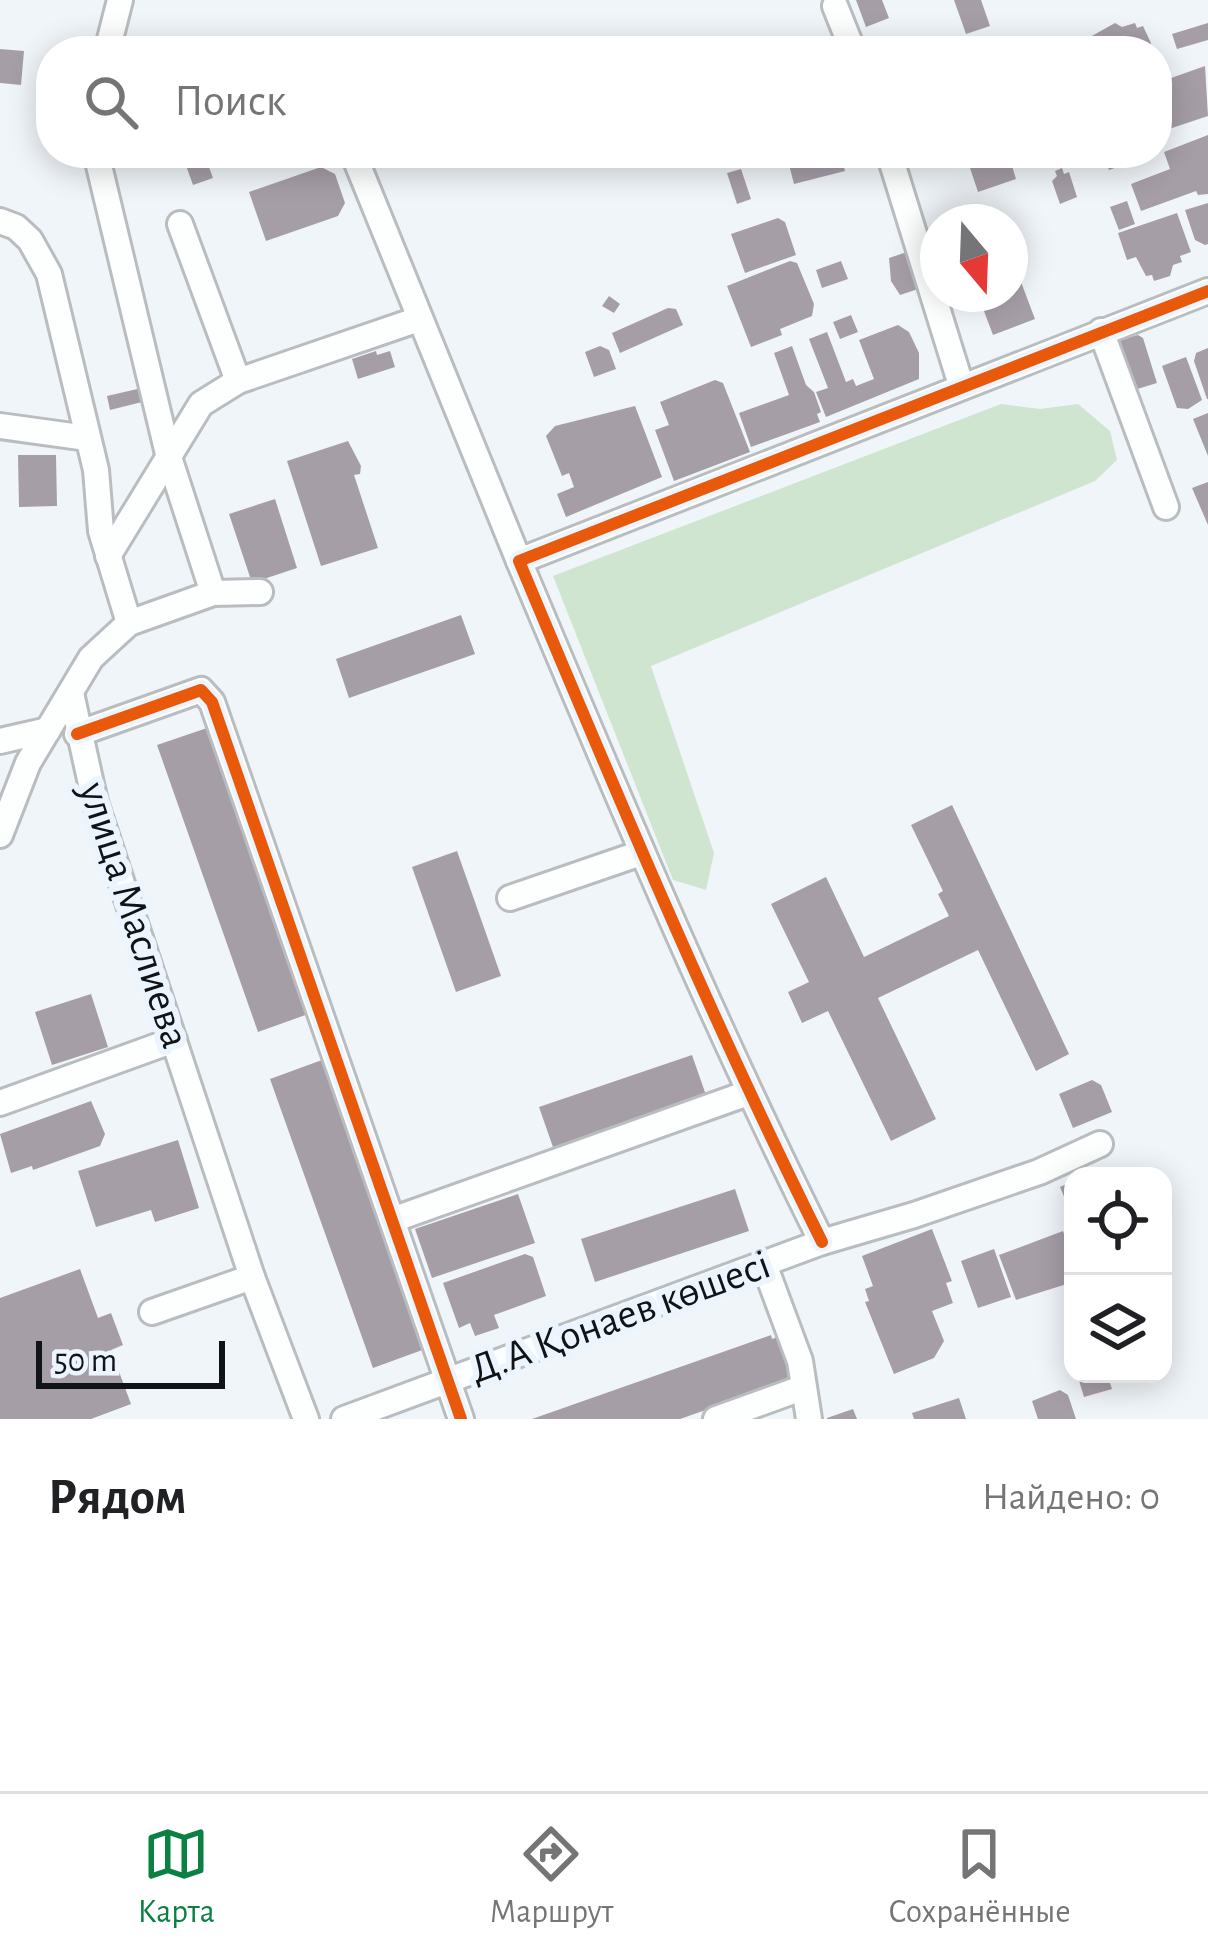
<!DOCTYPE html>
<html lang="ru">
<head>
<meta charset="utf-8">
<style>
  :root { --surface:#fff; --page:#f6f6f6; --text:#202124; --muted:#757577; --line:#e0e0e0; --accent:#0b8043 }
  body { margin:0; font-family:"Alegreya Sans",sans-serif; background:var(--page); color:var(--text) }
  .controls { position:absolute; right:36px; bottom:36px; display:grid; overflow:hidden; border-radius:24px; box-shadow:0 6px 30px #0003 }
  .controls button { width:108px; height:108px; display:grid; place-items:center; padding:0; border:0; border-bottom:3px solid var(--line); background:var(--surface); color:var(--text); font:60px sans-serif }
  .compass { position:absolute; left:920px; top:204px; width:108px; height:108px; border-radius:50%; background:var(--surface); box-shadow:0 6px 30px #0003; rotate:161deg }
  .scale { position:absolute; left:36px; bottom:30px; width:189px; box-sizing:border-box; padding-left:12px; border:6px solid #111417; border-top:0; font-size:33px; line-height:42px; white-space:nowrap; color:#111417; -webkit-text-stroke:9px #ecf5fd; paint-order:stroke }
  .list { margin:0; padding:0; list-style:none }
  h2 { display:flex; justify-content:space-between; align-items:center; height:156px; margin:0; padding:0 48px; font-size:51px }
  h2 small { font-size:39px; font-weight:400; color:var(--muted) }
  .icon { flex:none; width:66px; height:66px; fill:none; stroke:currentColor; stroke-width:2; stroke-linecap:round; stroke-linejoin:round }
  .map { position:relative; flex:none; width:1208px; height:1419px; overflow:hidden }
  .search { position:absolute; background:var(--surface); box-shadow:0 6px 30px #0003; left:36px; right:36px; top:36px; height:132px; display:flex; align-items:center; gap:30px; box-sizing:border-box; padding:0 42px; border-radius:48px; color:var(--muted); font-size:45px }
  .sheet { height:372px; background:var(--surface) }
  nav { display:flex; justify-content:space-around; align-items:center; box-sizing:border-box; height:168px; border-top:3px solid var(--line); background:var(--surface); font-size:33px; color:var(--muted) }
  nav a { display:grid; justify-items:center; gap:6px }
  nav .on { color:var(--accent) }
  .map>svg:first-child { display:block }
</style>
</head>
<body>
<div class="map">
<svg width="1208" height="1419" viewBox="0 0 1208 1419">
  <rect width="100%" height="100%" fill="#f0f5f9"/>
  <path fill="#cfe5d0" d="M 1001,404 L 1040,409 L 1078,404 L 1110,431 L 1117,460 L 1095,481 L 651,666 L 714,853 L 706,890 L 673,880 L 553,576 Z"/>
  <g fill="#a69ea7">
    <path d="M 856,0 L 882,0 L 889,18 L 866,27 Z"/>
    <path d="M 954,0 L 981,0 L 990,26 L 966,34 Z"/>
    <path d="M 1115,23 L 1122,27 L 1135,23 L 1137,28 L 1143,26 L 1151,43 L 1148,51 L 1094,51 L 1090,37 Z"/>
    <path d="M 1208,23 L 1208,40 L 1177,49 L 1172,34 Z"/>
    <path d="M 1006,40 L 1009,51 L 987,51 L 986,46 Z"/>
    <path d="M 0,49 L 24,51 L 21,85 L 0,83 Z"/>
    <path d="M 1205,66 L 1208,116 L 1160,132 L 1157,83 Z"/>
    <path d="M 1208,135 L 1208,194 L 1198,195 L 1196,191 L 1141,211 L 1131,184 L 1170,169 L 1164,152 Z"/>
    <path d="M 204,153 L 213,178 L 193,185 L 184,160 Z"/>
    <path d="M 786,153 L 840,153 L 845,171 L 794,184 Z"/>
    <path d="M 965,153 L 1008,153 L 1016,179 L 978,192 Z"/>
    <path d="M 1107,153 L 1153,153 L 1153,154 L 1109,170 L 1103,154 Z"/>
    <path d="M 321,167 L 335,174 L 345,203 L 338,216 L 266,241 L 249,192 Z"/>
    <path d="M 1062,168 L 1064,174 L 1069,172 L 1077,197 L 1060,204 L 1052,181 L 1057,176 L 1055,171 Z"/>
    <path d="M 741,169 L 751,199 L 737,204 L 727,173 Z"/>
    <path d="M 1127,201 L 1135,224 L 1119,230 L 1110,207 Z"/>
    <path d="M 1208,203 L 1208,244 L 1205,245 L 1195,240 L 1185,210 Z"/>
    <path d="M 1177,213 L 1191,252 L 1180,256 L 1182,262 L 1173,265 L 1170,276 L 1154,281 L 1152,275 L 1146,276 L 1136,257 L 1127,260 L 1118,233 Z"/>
    <path d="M 778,218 L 785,222 L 796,255 L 745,273 L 731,234 Z"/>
    <path d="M 910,251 L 918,289 L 900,295 L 891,281 L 889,258 Z"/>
    <path d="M 790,261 L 797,263 L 814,304 L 812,316 L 780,329 L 782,335 L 751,347 L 727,286 Z"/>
    <path d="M 841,261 L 848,279 L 822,288 L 816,270 Z"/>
    <path d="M 1021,282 L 1035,319 L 993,335 L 979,298 L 1010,294 L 1010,286 Z"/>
    <path d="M 609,296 L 620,304 L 614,313 L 602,306 Z"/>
    <path d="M 668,308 L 676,309 L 683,325 L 620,353 L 612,333 Z"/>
    <path d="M 851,315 L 858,332 L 840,339 L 833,322 Z"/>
    <path d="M 898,325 L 909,332 L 919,353 L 919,379 L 826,417 L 816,392 L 828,388 L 809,339 L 827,332 L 846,382 L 853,379 L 856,386 L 874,379 L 859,340 Z"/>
    <path d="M 1138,335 L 1143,338 L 1157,383 L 1134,390 L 1119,340 Z"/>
    <path d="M 600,346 L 609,350 L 616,369 L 594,377 L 585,352 Z"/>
    <path d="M 792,346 L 806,385 L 814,392 L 821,412 L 817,414 L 820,422 L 751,447 L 739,413 L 789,395 L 774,353 Z"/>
    <path d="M 1208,348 L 1208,399 L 1207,399 L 1194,361 L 1196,353 Z"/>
    <path d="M 376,351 L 377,355 L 390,351 L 395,367 L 358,379 L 352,359 Z"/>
    <path d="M 1186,357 L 1202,400 L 1188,409 L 1177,408 L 1162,366 Z"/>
    <path d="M 715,380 L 723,383 L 750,452 L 674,481 L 655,430 L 669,425 L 660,402 Z"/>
    <path d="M 146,387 L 150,400 L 110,410 L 107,396 Z"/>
    <path d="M 635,406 L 662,477 L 566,517 L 557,494 L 574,487 L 569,473 L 562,476 L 546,436 L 555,426 Z"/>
    <path d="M 1208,413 L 1208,456 L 1193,419 Z"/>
    <path d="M 348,441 L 361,466 L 360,474 L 354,475 L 378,548 L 321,566 L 287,461 Z"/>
    <path d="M 18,455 L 56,455 L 57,506 L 19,507 Z"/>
    <path d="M 1208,482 L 1208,525 L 1192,488 Z"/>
    <path d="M 275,499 L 297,568 L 252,583 L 229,514 Z"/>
    <path d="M 461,615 L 475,654 L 349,698 L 336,659 Z"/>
    <path d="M 210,727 L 311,1013 L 258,1032 L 157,745 Z"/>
    <path d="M 952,805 L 1069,1054 L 1036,1071 L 978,950 L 878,998 L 936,1119 L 891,1141 L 828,1011 L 802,1023 L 788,992 L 809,982 L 771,904 L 826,877 L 864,957 L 949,916 L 938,894 L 943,891 L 911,825 Z"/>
    <path d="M 457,851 L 501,976 L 456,992 L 412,867 Z"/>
    <path d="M 91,994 L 108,1047 L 52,1065 L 35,1012 Z"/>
    <path d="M 692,1055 L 707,1098 L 554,1150 L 539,1107 Z"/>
    <path d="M 322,1060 L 425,1349 L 373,1368 L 270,1079 Z"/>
    <path d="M 1092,1080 L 1101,1085 L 1112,1112 L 1073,1128 L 1059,1094 Z"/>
    <path d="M 91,1101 L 105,1134 L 100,1146 L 33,1170 L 32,1166 L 11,1173 L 0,1134 Z"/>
    <path d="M 178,1140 L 199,1208 L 155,1222 L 151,1210 L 96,1227 L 78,1171 Z"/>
    <path d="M 1073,1181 L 1073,1218 L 1060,1187 Z"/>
    <path d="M 735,1189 L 749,1231 L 595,1282 L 581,1239 Z"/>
    <path d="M 518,1194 L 535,1243 L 432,1278 L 415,1229 Z"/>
    <path d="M 932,1229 L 952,1281 L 946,1283 L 953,1303 L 932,1311 L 944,1341 L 934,1358 L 894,1374 L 865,1302 L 869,1301 L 865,1289 L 873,1286 L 862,1256 Z"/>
    <path d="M 1063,1231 L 1073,1258 L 1073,1282 L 1016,1300 L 999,1255 Z"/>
    <path d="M 994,1249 L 1011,1297 L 978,1308 L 961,1261 Z"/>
    <path d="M 525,1254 L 533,1257 L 546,1296 L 494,1315 L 499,1328 L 475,1336 L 470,1323 L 459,1328 L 443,1283 Z"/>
    <path d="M 80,1269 L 98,1318 L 111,1313 L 123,1345 L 111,1350 L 131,1404 L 91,1419 L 0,1419 L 0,1298 Z"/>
    <path d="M 771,1335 L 772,1339 L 782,1335 L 797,1378 L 680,1419 L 532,1419 Z"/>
    <path d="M 1077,1374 L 1107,1374 L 1112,1389 L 1084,1397 Z"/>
    <path d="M 1060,1390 L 1068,1395 L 1076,1419 L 1038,1419 L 1032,1401 Z"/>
    <path d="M 959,1398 L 966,1419 L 914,1419 L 912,1413 Z"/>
    <path d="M 853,1409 L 857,1419 L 827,1419 L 827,1418 Z"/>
  </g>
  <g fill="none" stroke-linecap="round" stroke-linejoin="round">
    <g stroke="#b9bdc0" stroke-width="30">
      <g id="minor">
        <path d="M 835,6 L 853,51"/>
        <path d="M 107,51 L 120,0"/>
        <path d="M 96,153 L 168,454 L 213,593"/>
        <path d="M 353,153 L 519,561"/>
        <path d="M 889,153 L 961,385"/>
        <path d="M 0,221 L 16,227 L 30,240 L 49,274 L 96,470 L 101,531 L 129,623"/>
        <path d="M 180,224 L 238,381"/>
        <path d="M 1101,331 L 1166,507"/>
        <path d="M 0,426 L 87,438"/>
        <path d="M 108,556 L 201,404 L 238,381 L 419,319"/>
        <path d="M 71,693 L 95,802 L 252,1277 L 306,1419"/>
        <path d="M 77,734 L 201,690 L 212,702 L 461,1419"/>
        <path d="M 0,741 L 48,730"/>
        <path d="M 0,835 L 28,763 L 91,658 L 129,623 L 213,593 L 260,592"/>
        <path d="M 510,898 L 641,853"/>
        <path d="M 0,1103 L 174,1040"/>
        <path d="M 392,1220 L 748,1093"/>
        <path d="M 822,1242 C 711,1019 615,790 519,561 L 1208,291"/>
        <path d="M 764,1264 L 800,1361 L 809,1419"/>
        <path d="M 152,1312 L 252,1277"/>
        <path d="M 344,1419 L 822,1242 L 914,1215 L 1039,1172 L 1100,1144"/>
        <path d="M 716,1419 L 802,1388"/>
      </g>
    </g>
    <use href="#minor" stroke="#fdfefe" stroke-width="24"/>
    <g stroke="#ecf5fd" stroke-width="20">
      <g id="cycleway">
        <path d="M 77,734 L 201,690 L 212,702 L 461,1419"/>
        <path d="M 822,1242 C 711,1019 615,790 519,561 L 1208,291"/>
      </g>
    </g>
    <use href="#cycleway" stroke="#e8590c" stroke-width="12"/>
  </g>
  <g text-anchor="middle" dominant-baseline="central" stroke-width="12" stroke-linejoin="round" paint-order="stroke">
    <g font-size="42" fill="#111417" stroke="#ecf5fd">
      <text transform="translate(134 915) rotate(72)">улица Маслиева</text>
      <text transform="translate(620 1317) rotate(-20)">Д.А Қонаев көшесі</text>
    </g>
  </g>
</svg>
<div class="controls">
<button><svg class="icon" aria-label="locate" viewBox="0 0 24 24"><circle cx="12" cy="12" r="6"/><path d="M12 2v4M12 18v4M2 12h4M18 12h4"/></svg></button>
<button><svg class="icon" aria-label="layers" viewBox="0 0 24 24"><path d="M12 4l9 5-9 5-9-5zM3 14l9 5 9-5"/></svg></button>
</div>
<svg class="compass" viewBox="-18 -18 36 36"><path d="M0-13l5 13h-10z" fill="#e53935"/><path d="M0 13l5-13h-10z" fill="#757577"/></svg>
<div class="scale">50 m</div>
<div class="search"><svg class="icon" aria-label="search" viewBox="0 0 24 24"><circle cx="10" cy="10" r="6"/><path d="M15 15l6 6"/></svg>Поиск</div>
</div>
<section class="sheet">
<h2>Рядом<small>Найдено: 0</small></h2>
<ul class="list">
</ul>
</section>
<nav>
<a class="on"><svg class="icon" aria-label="map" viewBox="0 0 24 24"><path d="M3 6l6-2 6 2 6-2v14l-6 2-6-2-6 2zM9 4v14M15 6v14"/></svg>Карта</a>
<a><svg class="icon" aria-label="directions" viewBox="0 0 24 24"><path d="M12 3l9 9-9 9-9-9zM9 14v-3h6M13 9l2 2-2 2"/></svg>Маршрут</a>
<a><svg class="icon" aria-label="saved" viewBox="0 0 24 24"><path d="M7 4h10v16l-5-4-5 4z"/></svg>Сохранённые</a>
</nav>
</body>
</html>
